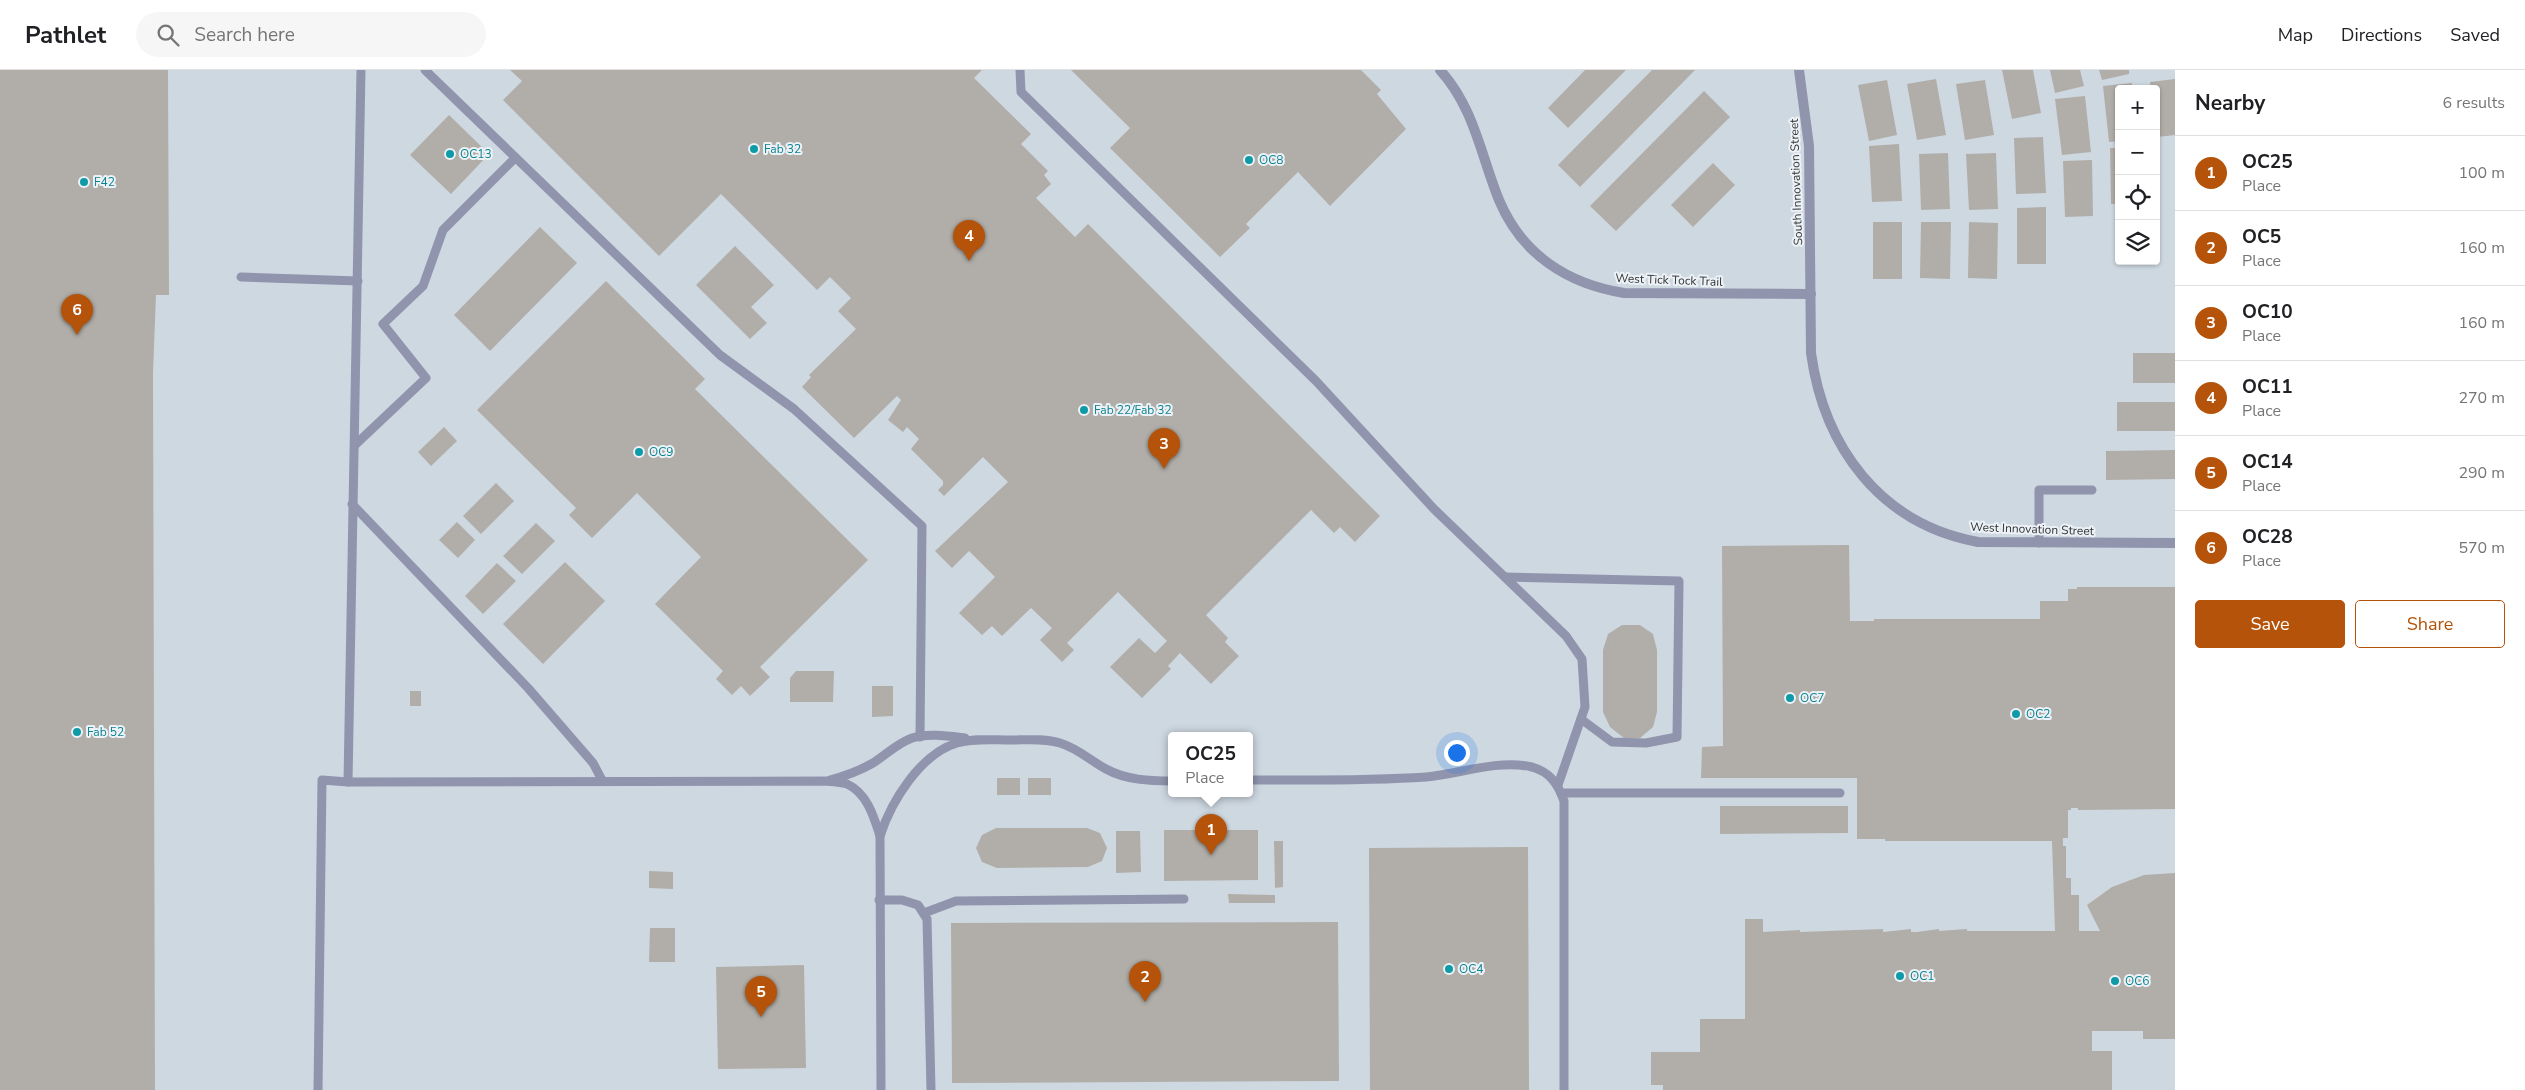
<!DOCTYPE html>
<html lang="en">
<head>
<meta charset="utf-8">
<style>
  :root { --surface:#fff; --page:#f6f6f6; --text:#202124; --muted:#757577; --line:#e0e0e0; --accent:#b45309 }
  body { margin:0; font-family:"Nunito Sans",sans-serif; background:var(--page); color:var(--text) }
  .controls { position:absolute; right:15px; top:15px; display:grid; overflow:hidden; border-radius:5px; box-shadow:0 1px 4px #0004 }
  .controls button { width:45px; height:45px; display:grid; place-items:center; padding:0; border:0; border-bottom:1px solid var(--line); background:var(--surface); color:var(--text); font:25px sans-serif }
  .you { position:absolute; left:1456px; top:682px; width:18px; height:18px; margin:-12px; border:4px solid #fff; border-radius:50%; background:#1a73e8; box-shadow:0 0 0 8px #1a73e833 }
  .badge { display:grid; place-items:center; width:32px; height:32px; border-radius:50%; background:var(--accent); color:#fff; font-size:16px; font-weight:700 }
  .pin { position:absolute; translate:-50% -41px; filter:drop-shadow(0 1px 2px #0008) }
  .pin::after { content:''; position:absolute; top:26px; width:18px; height:15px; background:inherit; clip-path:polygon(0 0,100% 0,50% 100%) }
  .popup { position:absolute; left:1168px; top:662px; width:85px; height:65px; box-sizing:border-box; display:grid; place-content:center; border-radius:5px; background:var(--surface); filter:drop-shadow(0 1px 4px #0005); font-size:16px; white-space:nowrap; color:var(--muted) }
  .popup b { font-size:19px; color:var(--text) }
  .popup::after { content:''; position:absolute; left:50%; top:100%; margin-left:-10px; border:10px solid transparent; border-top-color:var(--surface) }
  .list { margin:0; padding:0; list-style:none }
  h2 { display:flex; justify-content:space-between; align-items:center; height:65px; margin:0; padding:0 20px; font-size:21px }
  h2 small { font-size:16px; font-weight:400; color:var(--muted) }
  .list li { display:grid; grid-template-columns:32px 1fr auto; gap:15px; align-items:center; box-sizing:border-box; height:75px; padding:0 20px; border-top:1px solid var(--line) }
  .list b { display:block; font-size:19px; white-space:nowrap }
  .list p { margin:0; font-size:16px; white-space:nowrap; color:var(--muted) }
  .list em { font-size:16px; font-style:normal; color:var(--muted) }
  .actions { display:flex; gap:10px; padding:15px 20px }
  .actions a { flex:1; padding:11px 0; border:1px solid var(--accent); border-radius:5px; text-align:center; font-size:18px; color:var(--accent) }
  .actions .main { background:var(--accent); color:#fff }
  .icon { flex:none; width:28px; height:28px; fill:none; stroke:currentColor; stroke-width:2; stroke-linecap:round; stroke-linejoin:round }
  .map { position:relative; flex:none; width:2175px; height:1020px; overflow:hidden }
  header { display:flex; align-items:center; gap:30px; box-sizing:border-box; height:70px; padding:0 25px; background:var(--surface); border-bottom:1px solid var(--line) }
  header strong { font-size:24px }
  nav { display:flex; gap:28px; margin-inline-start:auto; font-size:18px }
  .search { width:350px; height:45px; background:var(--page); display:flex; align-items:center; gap:12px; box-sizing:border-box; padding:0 18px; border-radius:28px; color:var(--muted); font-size:19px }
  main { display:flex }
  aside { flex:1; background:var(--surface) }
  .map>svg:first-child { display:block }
</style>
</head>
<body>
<header>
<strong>Pathlet</strong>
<div class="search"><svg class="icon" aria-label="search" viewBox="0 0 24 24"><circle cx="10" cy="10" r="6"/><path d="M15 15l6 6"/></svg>Search here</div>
<nav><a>Map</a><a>Directions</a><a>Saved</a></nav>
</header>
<main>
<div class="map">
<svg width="2175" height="1020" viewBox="0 0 2175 1020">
  <rect width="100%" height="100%" fill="#e0e5e9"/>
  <path fill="#ced8e1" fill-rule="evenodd" d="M 0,0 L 2175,0 L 2175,1020 L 0,1020 ZM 2119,19 L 2156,19 L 2156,191 L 2119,191 ZM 1172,666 L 1250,666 L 1250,724 L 1172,724 Z"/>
  <g fill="#b1aea9">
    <path d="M 0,0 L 168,0 L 169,225 L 156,225 L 153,303 L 155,1020 L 0,1020 Z"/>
    <path d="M 510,0 L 982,0 L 974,8 L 1031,64 L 1021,74 L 1048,101 L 1044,105 L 1051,114 L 1036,128 L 1075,167 L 1088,154 L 1380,446 L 1355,472 L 1340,457 L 1334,463 L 1311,440 L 1206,545 L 1228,568 L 1225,572 L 1239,586 L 1211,614 L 1180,583 L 1168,596 L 1171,599 L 1142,628 L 1110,597 L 1139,568 L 1155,583 L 1167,571 L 1118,522 L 1067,573 L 1074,580 L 1062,592 L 1040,570 L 1052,558 L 1031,538 L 1002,566 L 992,556 L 982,565 L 959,543 L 995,507 L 969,481 L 952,498 L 935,481 L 1008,412 L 983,387 L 944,426 L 938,420 L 943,415 L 943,411 L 911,379 L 919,369 L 907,357 L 903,362 L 888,350 L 901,330 L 897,326 L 854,368 L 802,317 L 811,307 L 809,305 L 856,259 L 838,241 L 851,228 L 830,207 L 817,220 L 721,124 L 659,186 L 503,30 L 522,11 Z"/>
    <path d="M 1071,0 L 1361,0 L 1381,20 L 1377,24 L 1406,59 L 1330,136 L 1298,102 L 1246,154 L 1250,158 L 1220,187 L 1110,78 L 1130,58 Z"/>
    <path d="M 1585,0 L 1626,0 L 1568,58 L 1548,38 Z"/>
    <path d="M 1652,0 L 1695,0 L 1580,117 L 1558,95 Z"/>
    <path d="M 2002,0 L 2033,0 L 2041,43 L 2012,49 Z"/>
    <path d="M 2050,0 L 2080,0 L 2084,16 L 2055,23 Z"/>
    <path d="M 2099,0 L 2129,0 L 2129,4 L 2102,10 Z"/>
    <path d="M 1936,9 L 1946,65 L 1917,70 L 1907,14 Z"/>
    <path d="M 2175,9 L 2175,65 L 2157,67 L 2156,19 L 2151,19 L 2150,12 Z"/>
    <path d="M 1887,10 L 1897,65 L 1869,71 L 1858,15 Z"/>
    <path d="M 1985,10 L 1994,65 L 1965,70 L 1956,14 Z"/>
    <path d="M 2132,13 L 2132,19 L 2119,19 L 2119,71 L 2109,72 L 2103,16 Z"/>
    <path d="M 1704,21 L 1730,47 L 1616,161 L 1590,136 Z"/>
    <path d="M 2085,26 L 2091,82 L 2062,85 L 2055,29 Z"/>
    <path d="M 449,45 L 489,84 L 451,124 L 410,85 Z"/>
    <path d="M 2043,67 L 2046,123 L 2016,124 L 2014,68 Z"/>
    <path d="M 1899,74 L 1902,131 L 1872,132 L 1869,76 Z"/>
    <path d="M 2110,78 L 2119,78 L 2119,134 L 2111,134 Z"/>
    <path d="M 1948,83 L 1950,139 L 1921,140 L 1919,84 Z"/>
    <path d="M 1996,83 L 1998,139 L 1969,140 L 1966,84 Z"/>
    <path d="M 2092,90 L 2093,146 L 2065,147 L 2063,91 Z"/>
    <path d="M 1713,93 L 1735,115 L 1693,157 L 1671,135 Z"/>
    <path d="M 2046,137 L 2046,194 L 2017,194 L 2017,138 Z"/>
    <rect x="1873" y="152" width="29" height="57"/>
    <path d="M 1921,152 L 1951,152 L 1950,209 L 1920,208 Z"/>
    <path d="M 1969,152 L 1998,153 L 1997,209 L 1968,208 Z"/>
    <path d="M 540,157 L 577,193 L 490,281 L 454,245 Z"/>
    <path d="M 735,176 L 774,215 L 751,237 L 767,253 L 750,269 L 696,215 Z"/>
    <path d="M 606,211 L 705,309 L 695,319 L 868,490 L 760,597 L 770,607 L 750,626 L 741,616 L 732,625 L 716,609 L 723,601 L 655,534 L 701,487 L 637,423 L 592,468 L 569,445 L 576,438 L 477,340 Z"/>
    <rect x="2133" y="283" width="42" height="30"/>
    <rect x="2117" y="332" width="58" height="29"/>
    <path d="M 444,357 L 457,371 L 431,396 L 418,382 Z"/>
    <path d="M 2175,380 L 2175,409 L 2106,410 L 2106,381 Z"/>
    <path d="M 496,413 L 514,431 L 481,464 L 463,446 Z"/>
    <path d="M 457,452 L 475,470 L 458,488 L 439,470 Z"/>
    <path d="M 536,453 L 555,471 L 522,504 L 503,486 Z"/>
    <path d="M 1849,475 L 1850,551 L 1874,551 L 1874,549 L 2040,549 L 2040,531 L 2068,531 L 2068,519 L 2077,519 L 2077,517 L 2175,517 L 2175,739 L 2078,740 L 2078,738 L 2071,738 L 2071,740 L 2068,740 L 2068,768 L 2063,768 L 2063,776 L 2066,776 L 2066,808 L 2071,808 L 2071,825 L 2079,825 L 2079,861 L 2100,861 L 2087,835 L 2112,817 L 2144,805 L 2175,803 L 2175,969 L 2143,969 L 2143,961 L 2092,961 L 2092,981 L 2112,981 L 2112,1020 L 1663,1020 L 1663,1015 L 1651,1015 L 1651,982 L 1700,982 L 1700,949 L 1745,949 L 1745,849 L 1763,849 L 1763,862 L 1800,860 L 1800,862 L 1883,859 L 1883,862 L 1911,859 L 1911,862 L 1917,862 L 1939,859 L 1939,861 L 1967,859 L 1967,861 L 2055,861 L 2052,771 L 1885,771 L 1885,769 L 1857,769 L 1857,708 L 1701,708 L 1702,677 L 1723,676 L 1722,476 Z"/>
    <path d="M 565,492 L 605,531 L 543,594 L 503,554 Z"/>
    <path d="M 497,493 L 516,511 L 483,544 L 465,526 Z"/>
    <path d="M 1622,555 L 1640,555 L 1653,564 L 1657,580 L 1657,642 L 1653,657 L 1640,668 L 1624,668 L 1610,657 L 1603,642 L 1603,580 L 1608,564 Z"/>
    <path d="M 796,601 L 834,601 L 833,632 L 790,632 L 790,608 Z"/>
    <path d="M 872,616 L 893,616 L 893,646 L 872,647 Z"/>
    <rect x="410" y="621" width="11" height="15"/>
    <rect x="997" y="708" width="23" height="17"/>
    <rect x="1028" y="708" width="23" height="17"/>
    <path d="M 1720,736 L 1848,736 L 1848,763 L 1720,764 Z"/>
    <path d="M 996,758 L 1087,758 L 1100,763 L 1107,778 L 1102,791 L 1088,797 L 997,798 L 982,792 L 976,778 L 982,765 Z"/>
    <path d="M 1164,760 L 1258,760 L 1258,810 L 1164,811 Z"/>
    <path d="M 1116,761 L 1140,761 L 1141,802 L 1116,803 Z"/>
    <path d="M 1274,771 L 1283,771 L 1283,817 L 1275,818 Z"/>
    <path d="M 1528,777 L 1529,1020 L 1370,1020 L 1369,778 Z"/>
    <path d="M 649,801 L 673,802 L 673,819 L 649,818 Z"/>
    <path d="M 1228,824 L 1275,825 L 1275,833 L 1229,833 Z"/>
    <path d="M 1338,852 L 1339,1011 L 952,1013 L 951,853 Z"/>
    <path d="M 650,858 L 675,858 L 675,892 L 649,892 Z"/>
    <path d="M 804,895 L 806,998 L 718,999 L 716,897 Z"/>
  </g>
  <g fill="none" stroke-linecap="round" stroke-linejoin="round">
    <g stroke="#9094ad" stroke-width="9">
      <path d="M 425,0 L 720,285 L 794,339 L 922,456 L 920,667"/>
      <path d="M 1020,0 L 1021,22 L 1316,311 L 1434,439 L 1566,566 L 1582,589 L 1585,637 L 1558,715"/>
      <path d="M 241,207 L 358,211"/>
      <path d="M 355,375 L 426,308 L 383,254 L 423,216 L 443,160 L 515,88"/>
      <path d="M 352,434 L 528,618 L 593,693 L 602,710"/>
      <path d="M 2039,473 L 2039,420 L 2092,420"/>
      <path d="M 1505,507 L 1679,511 L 1677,667 L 1646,673 L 1612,672 L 1581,649"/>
      <path d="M 830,710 C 845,706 859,701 873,693 C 886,685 896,674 912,668 C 928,663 948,666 965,668"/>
      <path d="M 1250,710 C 1308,710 1367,711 1426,707 C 1460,704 1498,689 1532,697 C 1550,702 1558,714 1564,731 L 1564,1020"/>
      <path d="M 348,712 L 361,0"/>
      <path d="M 1561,723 L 1840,723"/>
      <path d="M 879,830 L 902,830 L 918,835 L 927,849 L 931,1020"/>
      <path d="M 924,843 L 956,831 L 1184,829"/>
      <path d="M 318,1020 L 322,710 L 348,712 L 827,711 C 833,712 841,712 847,714 C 867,723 874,747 880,766"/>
      <path d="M 881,1020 L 880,766 C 891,732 920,684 957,673 C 974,668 993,670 1010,670 C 1026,670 1044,668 1060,673 C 1077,678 1090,690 1106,699 C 1126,710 1150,711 1172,711"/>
    </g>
    <g stroke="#9094ad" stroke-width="10">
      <path d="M 1440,0 C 1474,37 1481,86 1499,130 C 1522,185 1568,214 1624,223 L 1811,224"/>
      <path d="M 1799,0 L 1809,76 L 1811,283 C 1824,377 1880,454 1978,472 L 2175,473"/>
    </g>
  </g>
  <g fill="#0f9aa8" stroke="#edf2f7" stroke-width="2">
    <circle cx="754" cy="79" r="5"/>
    <circle cx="450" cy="84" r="5"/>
    <circle cx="1249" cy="90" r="5"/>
    <circle cx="84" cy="112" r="5"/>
    <circle cx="1084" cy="340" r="5"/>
    <circle cx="639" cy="382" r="5"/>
    <circle cx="1790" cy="628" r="5"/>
    <circle cx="2016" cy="644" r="5"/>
    <circle cx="77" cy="662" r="5"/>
    <circle cx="1449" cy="899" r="5"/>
    <circle cx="1900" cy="906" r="5"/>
    <circle cx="2115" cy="911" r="5"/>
  </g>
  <g text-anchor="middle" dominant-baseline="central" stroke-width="4" stroke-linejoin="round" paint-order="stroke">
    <g font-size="12" fill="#0d838f" stroke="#edf2f7" text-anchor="start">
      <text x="764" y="79">Fab 32</text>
      <text x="460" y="84">OC13</text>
      <text x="1259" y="90">OC8</text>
      <text x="94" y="112">F42</text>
      <text x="1094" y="340">Fab 22/Fab 32</text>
      <text x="649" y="382">OC9</text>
      <text x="1800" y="628">OC7</text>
      <text x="2026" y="644">OC2</text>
      <text x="87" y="662">Fab 52</text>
      <text x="1459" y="899">OC4</text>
      <text x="1910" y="906">OC1</text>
      <text x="2125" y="911">OC6</text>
    </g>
    <g font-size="12" fill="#323435" stroke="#edf2f7">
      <text transform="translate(1796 112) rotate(-92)">South Innovation Street</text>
      <text transform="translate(1669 210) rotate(2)">West Tick Tock Trail</text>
      <text transform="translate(2032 459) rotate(2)">West Innovation Street</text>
    </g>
  </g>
</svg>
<div class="controls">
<button>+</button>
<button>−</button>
<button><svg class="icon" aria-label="locate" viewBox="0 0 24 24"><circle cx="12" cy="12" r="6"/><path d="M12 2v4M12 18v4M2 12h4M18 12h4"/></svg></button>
<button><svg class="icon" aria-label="layers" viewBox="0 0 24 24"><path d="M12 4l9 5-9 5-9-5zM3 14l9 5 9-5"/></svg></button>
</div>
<div class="you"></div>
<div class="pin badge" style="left:1211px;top:785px">1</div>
<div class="popup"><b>OC25</b>Place</div>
<div class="pin badge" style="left:1145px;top:932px">2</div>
<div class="pin badge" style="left:1164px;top:399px">3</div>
<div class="pin badge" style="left:969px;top:191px">4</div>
<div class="pin badge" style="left:761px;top:947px">5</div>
<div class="pin badge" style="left:77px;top:265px">6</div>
</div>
<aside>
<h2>Nearby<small>6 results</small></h2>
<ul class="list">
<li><span class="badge">1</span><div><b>OC25</b><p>Place</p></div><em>100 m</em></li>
<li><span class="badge">2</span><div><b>OC5</b><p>Place</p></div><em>160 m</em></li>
<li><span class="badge">3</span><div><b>OC10</b><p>Place</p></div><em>160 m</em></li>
<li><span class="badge">4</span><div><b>OC11</b><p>Place</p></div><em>270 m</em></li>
<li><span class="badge">5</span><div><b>OC14</b><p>Place</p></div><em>290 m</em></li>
<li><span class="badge">6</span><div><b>OC28</b><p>Place</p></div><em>570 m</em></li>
</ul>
<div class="actions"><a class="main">Save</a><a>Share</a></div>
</aside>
</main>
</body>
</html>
